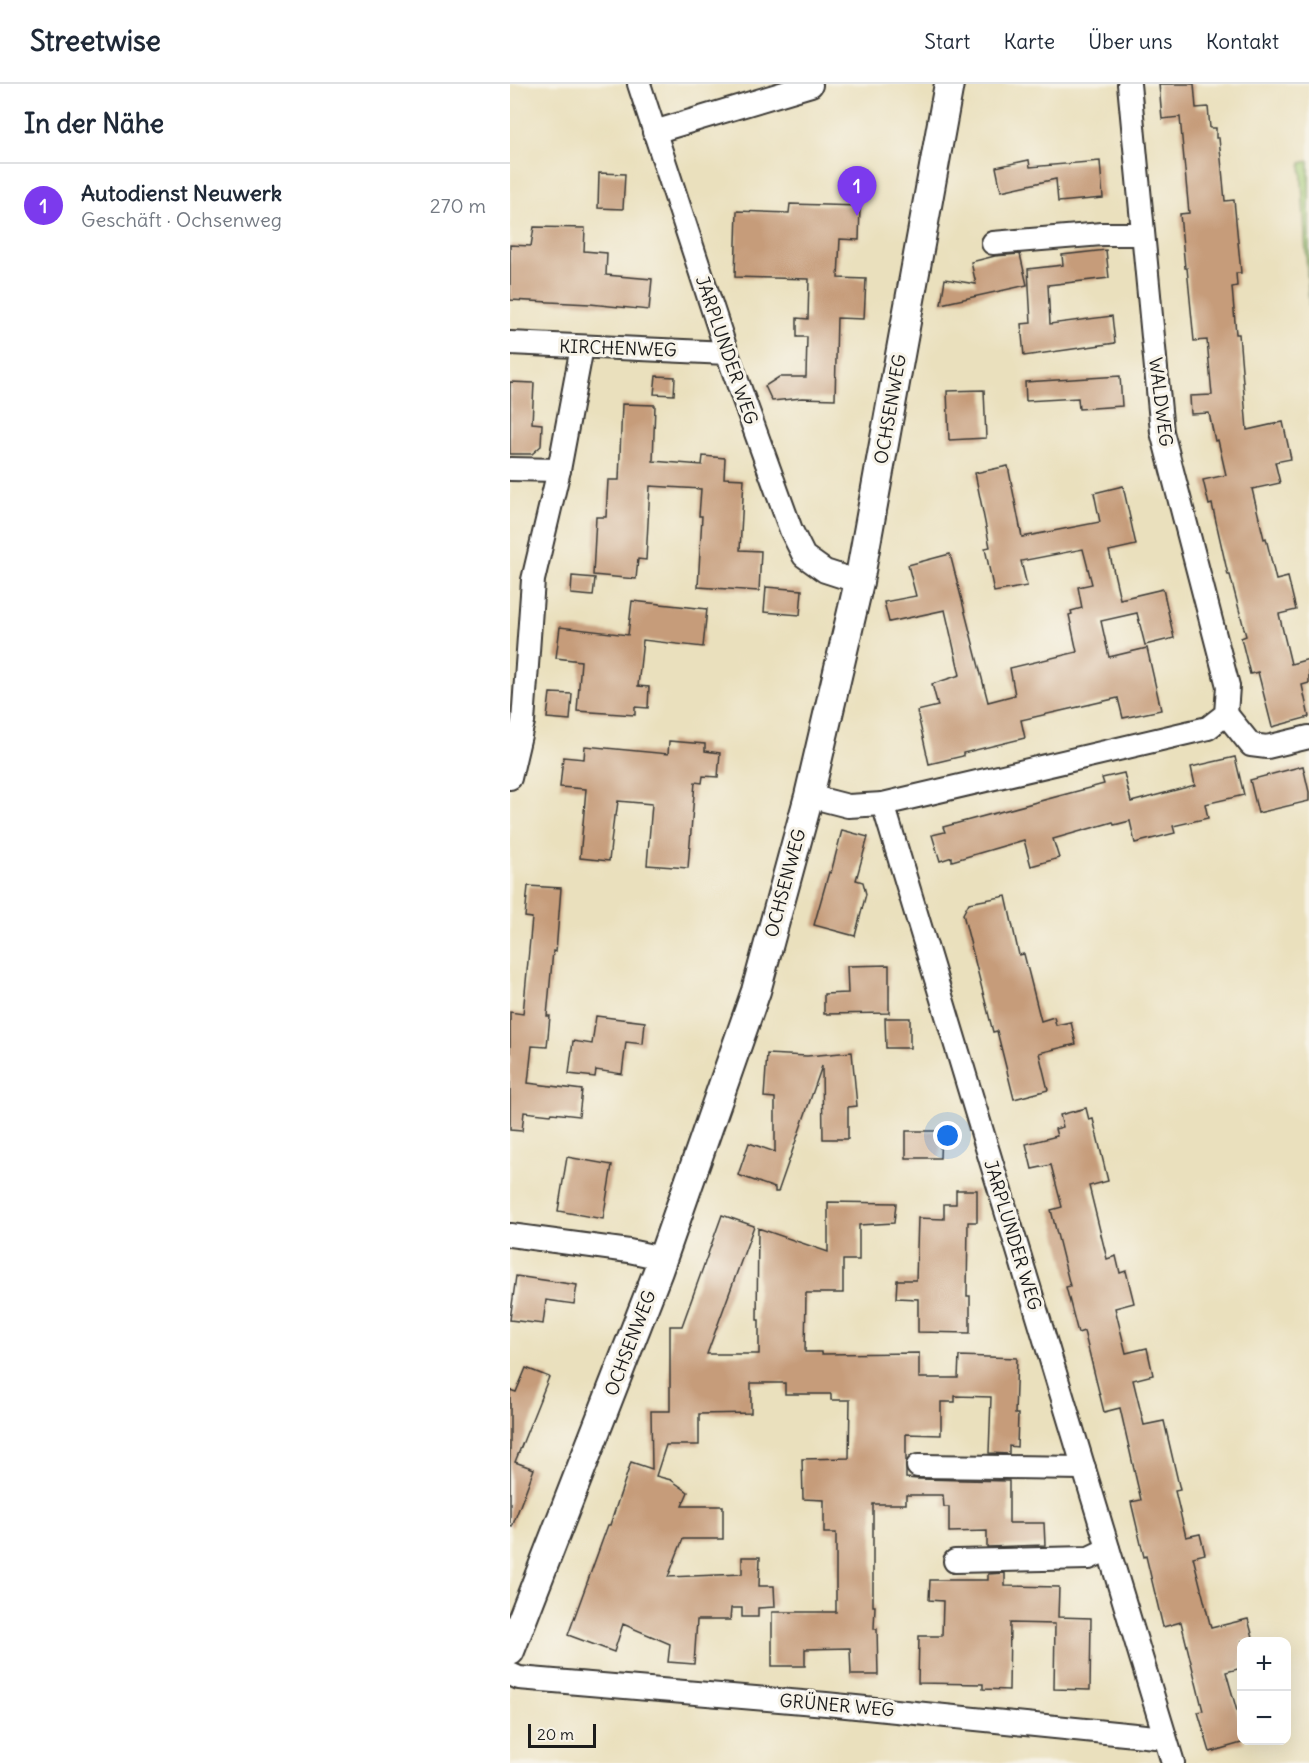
<!DOCTYPE html>
<html lang="de">
<head>
<meta charset="utf-8">
<style>
  :root { --surface:#fff; --page:#f6f6f7; --text:#1f2937; --muted:#747a83; --line:#e0e1e3; --accent:#7c3aed }
  body { margin:0; font-family:Delius,sans-serif; background:var(--page); color:var(--text) }
  .controls { position:absolute; right:18px; bottom:18px; display:grid; overflow:hidden; border-radius:12px; box-shadow:0 6px 24px #0002 }
  .controls button { width:54px; height:54px; display:grid; place-items:center; padding:0; border:0; border-bottom:2px solid var(--line); background:var(--surface); color:var(--text); font:30px sans-serif }
  .scale { position:absolute; left:18px; bottom:15px; width:68px; box-sizing:border-box; padding-left:6px; border:3px solid #1c1c1c; border-top:0; font-size:16px; line-height:21px; white-space:nowrap; color:#1c1c1c; -webkit-text-stroke:4px #f7f3e8; paint-order:stroke }
  .you { position:absolute; left:438px; top:1052px; width:21px; height:21px; margin:-15px; border:4px solid #fff; border-radius:50%; background:#1a73e8; box-shadow:0 0 0 9px #1a73e833 }
  .badge { display:grid; place-items:center; width:39px; height:39px; border-radius:50%; background:var(--accent); color:#fff; font-size:20px; font-weight:700 }
  .pin { position:absolute; translate:-50% -50px; filter:drop-shadow(0 2px 3px #0008) }
  .pin::after { content:''; position:absolute; top:32px; width:21px; height:18px; background:inherit; clip-path:polygon(0 0,100% 0,50% 100%) }
  .list { margin:0; padding:0; list-style:none }
  h2 { display:flex; justify-content:space-between; align-items:center; height:78px; margin:0; padding:0 24px; font-size:26px }
  h2 small { font-size:20px; font-weight:400; color:var(--muted) }
  .list li { display:grid; grid-template-columns:39px 1fr auto; gap:18px; align-items:center; box-sizing:border-box; height:84px; padding:0 24px; border-top:2px solid var(--line) }
  .list b { display:block; font-size:22px; white-space:nowrap }
  .list p { margin:0; font-size:20px; white-space:nowrap; color:var(--muted) }
  .list em { font-size:20px; font-style:normal; color:var(--muted) }
  .map { position:relative; flex:none; width:799px; height:1679px; overflow:hidden }
  header { display:flex; align-items:center; gap:36px; box-sizing:border-box; height:84px; padding:0 30px; background:var(--surface); border-bottom:2px solid var(--line) }
  header strong { font-size:28px }
  nav { display:flex; gap:33px; margin-inline-start:auto; font-size:21px }
  main { display:flex }
  aside { flex:1; background:var(--surface) }
  .map>svg:first-child { display:block }
</style>
</head>
<body>
<header>
<strong>Streetwise</strong>
<nav><a>Start</a><a>Karte</a><a>Über uns</a><a>Kontakt</a></nav>
</header>
<main>
<aside>
<h2>In der Nähe<small></small></h2>
<ul class="list">
<li><span class="badge">1</span><div><b>Autodienst Neuwerk</b><p>Geschäft · Ochsenweg</p></div><em>270 m</em></li>
</ul>
</aside>
<div class="map">
<svg width="799" height="1679" viewBox="0 0 799 1679">
  <rect width="100%" height="100%" fill="#f7f3e8"/>
  <filter id="ink" filterUnits="userSpaceOnUse"><feTurbulence type="fractalNoise" baseFrequency=".0167" numOctaves="2"/><feDisplacementMap in="SourceGraphic" scale="12" xChannelSelector="R" yChannelSelector="G"/><feConvolveMatrix kernelMatrix="1 2 1 2 8 2 1 2 1" color-interpolation-filters="sRGB"/></filter>
  <filter id="wash" filterUnits="userSpaceOnUse"><feTurbulence type="fractalNoise" baseFrequency=".008" numOctaves="4" result="noise"/><feDisplacementMap in="SourceGraphic" scale="24" xChannelSelector="R" yChannelSelector="G"/><feGaussianBlur stdDeviation="1.35" result="paint"/><feColorMatrix in="noise" values="0 0 0 0 0 0 0 0 0 0 0 0 0 0 0 0 0 1.4 0 .05"/><feComposite in="paint" operator="in"/></filter>
  <g filter="url(#wash)">
    <rect width="100%" height="100%" fill="#eae0bd"/>
    <path fill="#a4cd79" stroke="#60744a" stroke-width="1.5" d="M 799,77 L 799,223 L 791,79 Z"/>
    <g id="blocks">
      <g fill="#c69c7a">
        <path d="M 649,0 L 684,0 L 686,24 L 698,23 L 700,44 L 706,44 L 706,54 L 709,54 L 715,117 L 724,116 L 731,189 L 726,189 L 727,202 L 722,203 L 726,250 L 729,250 L 737,346 L 773,338 L 781,375 L 765,378 L 770,399 L 742,405 L 754,455 L 756,454 L 766,496 L 778,493 L 786,526 L 769,530 L 781,580 L 799,575 L 799,599 L 792,601 L 799,633 L 762,643 L 748,588 L 740,590 L 731,554 L 736,552 L 720,491 L 718,491 L 702,420 L 699,421 L 693,396 L 716,391 L 708,356 L 705,357 L 699,329 L 681,330 L 680,312 L 702,311 L 697,256 L 684,257 L 677,184 L 675,184 L 670,130 L 679,129 L 670,33 L 652,35 Z"/>
        <path d="M 519,76 L 520,83 L 590,77 L 593,114 L 548,118 L 546,95 L 491,107 L 486,83 Z"/>
        <path d="M 89,89 L 115,90 L 113,125 L 88,124 Z"/>
        <path d="M 280,120 L 350,122 L 349,156 L 330,155 L 328,194 L 356,195 L 354,235 L 327,234 L 325,315 L 292,314 L 262,317 L 255,302 L 269,293 L 296,293 L 297,253 L 287,253 L 287,234 L 298,235 L 299,195 L 225,193 L 227,127 L 279,129 Z"/>
        <path d="M 24,143 L 75,144 L 74,167 L 97,169 L 96,191 L 142,195 L 139,226 L 80,220 L 0,216 L 0,161 L 21,162 Z"/>
        <path d="M 596,166 L 599,194 L 538,201 L 540,240 L 602,232 L 605,259 L 514,272 L 511,240 L 521,239 L 518,185 L 553,181 L 552,171 Z"/>
        <path d="M 510,170 L 517,201 L 431,220 L 435,195 L 466,200 L 461,178 L 485,172 Z"/>
        <path d="M 146,292 L 165,293 L 164,311 L 144,310 Z"/>
        <path d="M 610,292 L 612,322 L 569,325 L 568,314 L 516,317 L 515,298 Z"/>
        <path d="M 0,298 L 24,299 L 22,339 L 32,340 L 31,362 L 22,370 L 0,370 Z"/>
        <path d="M 474,306 L 476,354 L 439,356 L 437,307 Z"/>
        <path d="M 112,320 L 145,321 L 143,377 L 192,381 L 193,372 L 215,374 L 214,394 L 234,395 L 230,466 L 251,467 L 249,507 L 188,503 L 192,432 L 189,432 L 191,405 L 140,402 L 136,476 L 128,475 L 126,495 L 83,491 L 86,433 L 96,433 L 98,396 L 109,396 Z"/>
        <path d="M 498,382 L 512,453 L 590,438 L 584,409 L 613,402 L 626,461 L 599,467 L 610,515 L 653,505 L 664,554 L 635,561 L 627,529 L 591,537 L 599,573 L 637,564 L 651,626 L 613,634 L 608,614 L 511,636 L 515,654 L 453,669 L 453,672 L 419,680 L 407,627 L 428,622 L 422,600 L 450,591 L 435,526 L 379,538 L 374,518 L 406,512 L 398,481 L 440,470 L 478,618 L 505,611 L 500,584 L 567,568 L 559,531 L 562,530 L 561,527 L 572,524 L 568,503 L 582,500 L 573,465 L 511,477 L 517,502 L 484,508 L 475,464 L 480,463 L 465,389 Z"/>
        <path d="M 62,492 L 85,494 L 83,512 L 61,510 Z"/>
        <path d="M 256,503 L 292,506 L 290,531 L 254,528 Z"/>
        <path d="M 122,517 L 197,525 L 193,563 L 133,556 L 128,602 L 139,603 L 138,624 L 125,623 L 125,631 L 67,627 L 71,577 L 46,574 L 50,543 L 118,551 Z"/>
        <path d="M 40,609 L 62,610 L 60,636 L 37,634 Z"/>
        <path d="M 159,657 L 195,660 L 195,667 L 210,669 L 208,693 L 193,692 L 192,699 L 185,698 L 178,784 L 137,781 L 142,720 L 108,717 L 106,732 L 104,732 L 99,777 L 70,774 L 76,705 L 50,703 L 53,673 L 74,675 L 75,662 L 158,670 Z"/>
        <path d="M 725,673 L 734,711 L 695,720 L 698,734 L 663,742 L 665,749 L 625,759 L 620,737 L 604,741 L 603,738 L 543,755 L 549,774 L 521,782 L 514,756 L 442,777 L 442,773 L 430,777 L 422,751 L 435,748 L 433,743 L 594,700 L 592,694 L 614,689 L 621,718 L 685,701 L 681,683 Z"/>
        <path d="M 793,682 L 799,708 L 799,717 L 748,729 L 740,696 Z"/>
        <path d="M 332,746 L 358,753 L 346,796 L 353,798 L 356,810 L 345,852 L 304,841 L 319,788 L 321,789 Z"/>
        <path d="M 18,802 L 51,804 L 46,868 L 43,867 L 37,932 L 40,932 L 37,963 L 22,962 L 18,999 L 72,1006 L 69,1032 L 42,1029 L 41,1031 L 14,1028 L 12,1047 L 0,1046 L 0,928 L 13,930 L 22,834 L 15,833 Z"/>
        <path d="M 496,812 L 509,871 L 514,870 L 531,937 L 544,933 L 546,941 L 561,938 L 566,960 L 529,969 L 538,1006 L 504,1015 L 487,947 L 483,948 L 453,830 L 459,819 Z"/>
        <path d="M 379,881 L 379,929 L 314,930 L 314,910 L 338,909 L 337,882 Z"/>
        <path d="M 86,932 L 135,938 L 133,960 L 116,958 L 112,990 L 86,986 L 85,993 L 59,990 L 63,957 L 82,960 Z"/>
        <path d="M 375,934 L 400,934 L 400,964 L 376,964 Z"/>
        <path d="M 342,968 L 347,1022 L 338,1023 L 338,1055 L 313,1055 L 312,982 L 268,1108 L 265,1108 L 265,1104 L 228,1091 L 239,1059 L 265,1068 L 265,1014 L 254,1013 L 257,970 L 297,972 Z"/>
        <path d="M 576,1024 L 579,1036 L 583,1035 L 598,1097 L 579,1102 L 597,1175 L 606,1172 L 610,1189 L 616,1187 L 624,1219 L 605,1224 L 616,1269 L 637,1264 L 643,1291 L 623,1296 L 634,1341 L 654,1337 L 670,1406 L 665,1407 L 676,1453 L 690,1450 L 695,1470 L 683,1473 L 701,1544 L 738,1535 L 744,1557 L 732,1557 L 732,1584 L 716,1588 L 732,1645 L 732,1656 L 735,1658 L 700,1668 L 688,1628 L 693,1627 L 671,1538 L 653,1543 L 636,1472 L 634,1473 L 621,1418 L 631,1416 L 610,1324 L 594,1328 L 574,1247 L 568,1249 L 556,1203 L 560,1202 L 541,1126 L 552,1123 L 541,1081 L 522,1085 L 516,1060 L 547,1052 L 545,1045 L 553,1043 L 550,1031 Z"/>
        <path d="M 396,1047 L 431,1047 L 430,1074 L 396,1074 Z"/>
        <path d="M 57,1073 L 102,1081 L 93,1135 L 48,1127 Z"/>
        <path d="M 446,1106 L 467,1106 L 467,1138 L 458,1138 L 457,1212 L 460,1212 L 460,1249 L 408,1248 L 408,1215 L 386,1214 L 387,1196 L 406,1196 L 408,1134 L 434,1135 L 434,1120 L 446,1120 Z"/>
        <path d="M 318,1118 L 386,1119 L 384,1139 L 349,1141 L 349,1176 L 333,1176 L 333,1209 L 296,1209 L 295,1268 L 312,1268 L 312,1270 L 409,1269 L 409,1294 L 448,1294 L 449,1272 L 507,1274 L 505,1330 L 508,1330 L 507,1363 L 499,1362 L 499,1370 L 479,1369 L 481,1313 L 445,1312 L 445,1318 L 431,1318 L 431,1351 L 396,1350 L 396,1394 L 408,1395 L 499,1397 L 499,1439 L 534,1439 L 535,1461 L 477,1463 L 477,1447 L 439,1448 L 439,1423 L 434,1423 L 433,1411 L 396,1411 L 396,1420 L 363,1420 L 363,1522 L 365,1522 L 364,1545 L 367,1545 L 368,1591 L 341,1591 L 340,1564 L 295,1565 L 295,1582 L 262,1582 L 262,1528 L 326,1528 L 326,1449 L 314,1449 L 314,1416 L 293,1415 L 292,1375 L 339,1374 L 340,1316 L 321,1316 L 321,1310 L 275,1310 L 275,1299 L 241,1299 L 241,1329 L 189,1330 L 189,1361 L 156,1361 L 146,1392 L 161,1396 L 178,1408 L 172,1422 L 213,1422 L 213,1455 L 173,1455 L 158,1493 L 232,1490 L 232,1473 L 250,1473 L 249,1502 L 264,1502 L 265,1523 L 248,1524 L 248,1533 L 232,1533 L 232,1524 L 221,1524 L 220,1536 L 187,1536 L 184,1580 L 158,1578 L 160,1560 L 113,1540 L 104,1568 L 58,1551 L 98,1441 L 100,1441 L 121,1378 L 142,1385 L 141,1327 L 160,1327 L 160,1242 L 172,1242 L 212,1131 L 244,1142 L 197,1270 L 249,1270 L 249,1236 L 247,1236 L 248,1144 L 318,1168 Z"/>
        <path d="M 6,1192 L 67,1201 L 64,1220 L 36,1216 L 33,1240 L 0,1236 Z"/>
        <path d="M 16,1284 L 39,1293 L 5,1378 L 24,1385 L 2,1443 L 0,1442 L 0,1306 L 6,1308 Z"/>
        <path d="M 495,1489 L 495,1502 L 549,1503 L 548,1533 L 581,1534 L 580,1606 L 544,1605 L 545,1540 L 500,1539 L 499,1606 L 473,1605 L 473,1600 L 408,1599 L 409,1552 L 432,1552 L 433,1517 L 419,1516 L 420,1496 L 478,1496 L 478,1490 Z"/>
      </g>
    </g>
  </g>
  <g filter="url(#ink)">
    <use href="#blocks" fill-opacity="0" stroke="#3b3934" stroke-width="1.5"/>
    <g fill="none" stroke-linecap="round" stroke-linejoin="round">
      <g stroke="#3b3934" stroke-width="26">
        <g id="minor">
          <path d="M 129,0 L 217,269 L 281,446 L 294,472 L 315,487 L 349,498"/>
          <path d="M 144,48 L 301,1"/>
          <path d="M 483,159 L 592,150 L 633,150"/>
          <path d="M 0,259 L 217,269"/>
          <path d="M 0,385 L 49,386"/>
          <path d="M 716,630 L 741,661 L 757,663 L 799,653"/>
          <path d="M 0,694 L 13,638 L 23,496 L 49,386 L 72,263"/>
          <path d="M 299,712 L 338,722 L 373,720 L 663,1679"/>
          <path d="M 373,720 L 698,644 L 716,630 L 718,602 L 652,348 L 619,0"/>
          <path d="M 0,1151 L 119,1167 L 152,1174"/>
          <path d="M 408,1382 L 574,1384"/>
          <path d="M 445,1477 L 579,1474 L 598,1465"/>
          <path d="M 0,1590 L 9,1594 L 316,1620 L 655,1654"/>
        </g>
      </g>
      <g stroke="#3b3934" stroke-width="32">
        <path id="major" d="M 0,1567 L 148,1187 L 246,907 L 299,712 L 349,498 L 439,0"/>
      </g>
      <use href="#minor" stroke="#fff" stroke-width="22"/>
      <use href="#major" stroke="#fff" stroke-width="28"/>
    </g>
  </g>
  <g text-anchor="middle" dominant-baseline="central" stroke-width="6" stroke-linejoin="round" paint-order="stroke">
    <g font-size="18" fill="#1c1c1c" stroke="#f7f3e8">
      <text transform="translate(108 264) rotate(2)">KIRCHENWEG</text>
      <text transform="translate(217 266) rotate(71)">JARPLUNDER WEG</text>
      <text transform="translate(651 318) rotate(83)">WALDWEG</text>
      <text transform="translate(380 325) rotate(-80)">OCHSENWEG</text>
      <text transform="translate(275 799) rotate(-75)">OCHSENWEG</text>
      <text transform="translate(503 1151) rotate(73)">JARPLUNDER WEG</text>
      <text transform="translate(120 1259) rotate(-69)">OCHSENWEG</text>
      <text transform="translate(327 1621) rotate(5)">GRÜNER WEG</text>
    </g>
  </g>
</svg>
<div class="controls">
<button>+</button>
<button>−</button>
</div>
<div class="scale">20 m</div>
<div class="you"></div>
<div class="pin badge" style="left:347px;top:132px">1</div>
</div>
</main>
</body>
</html>
